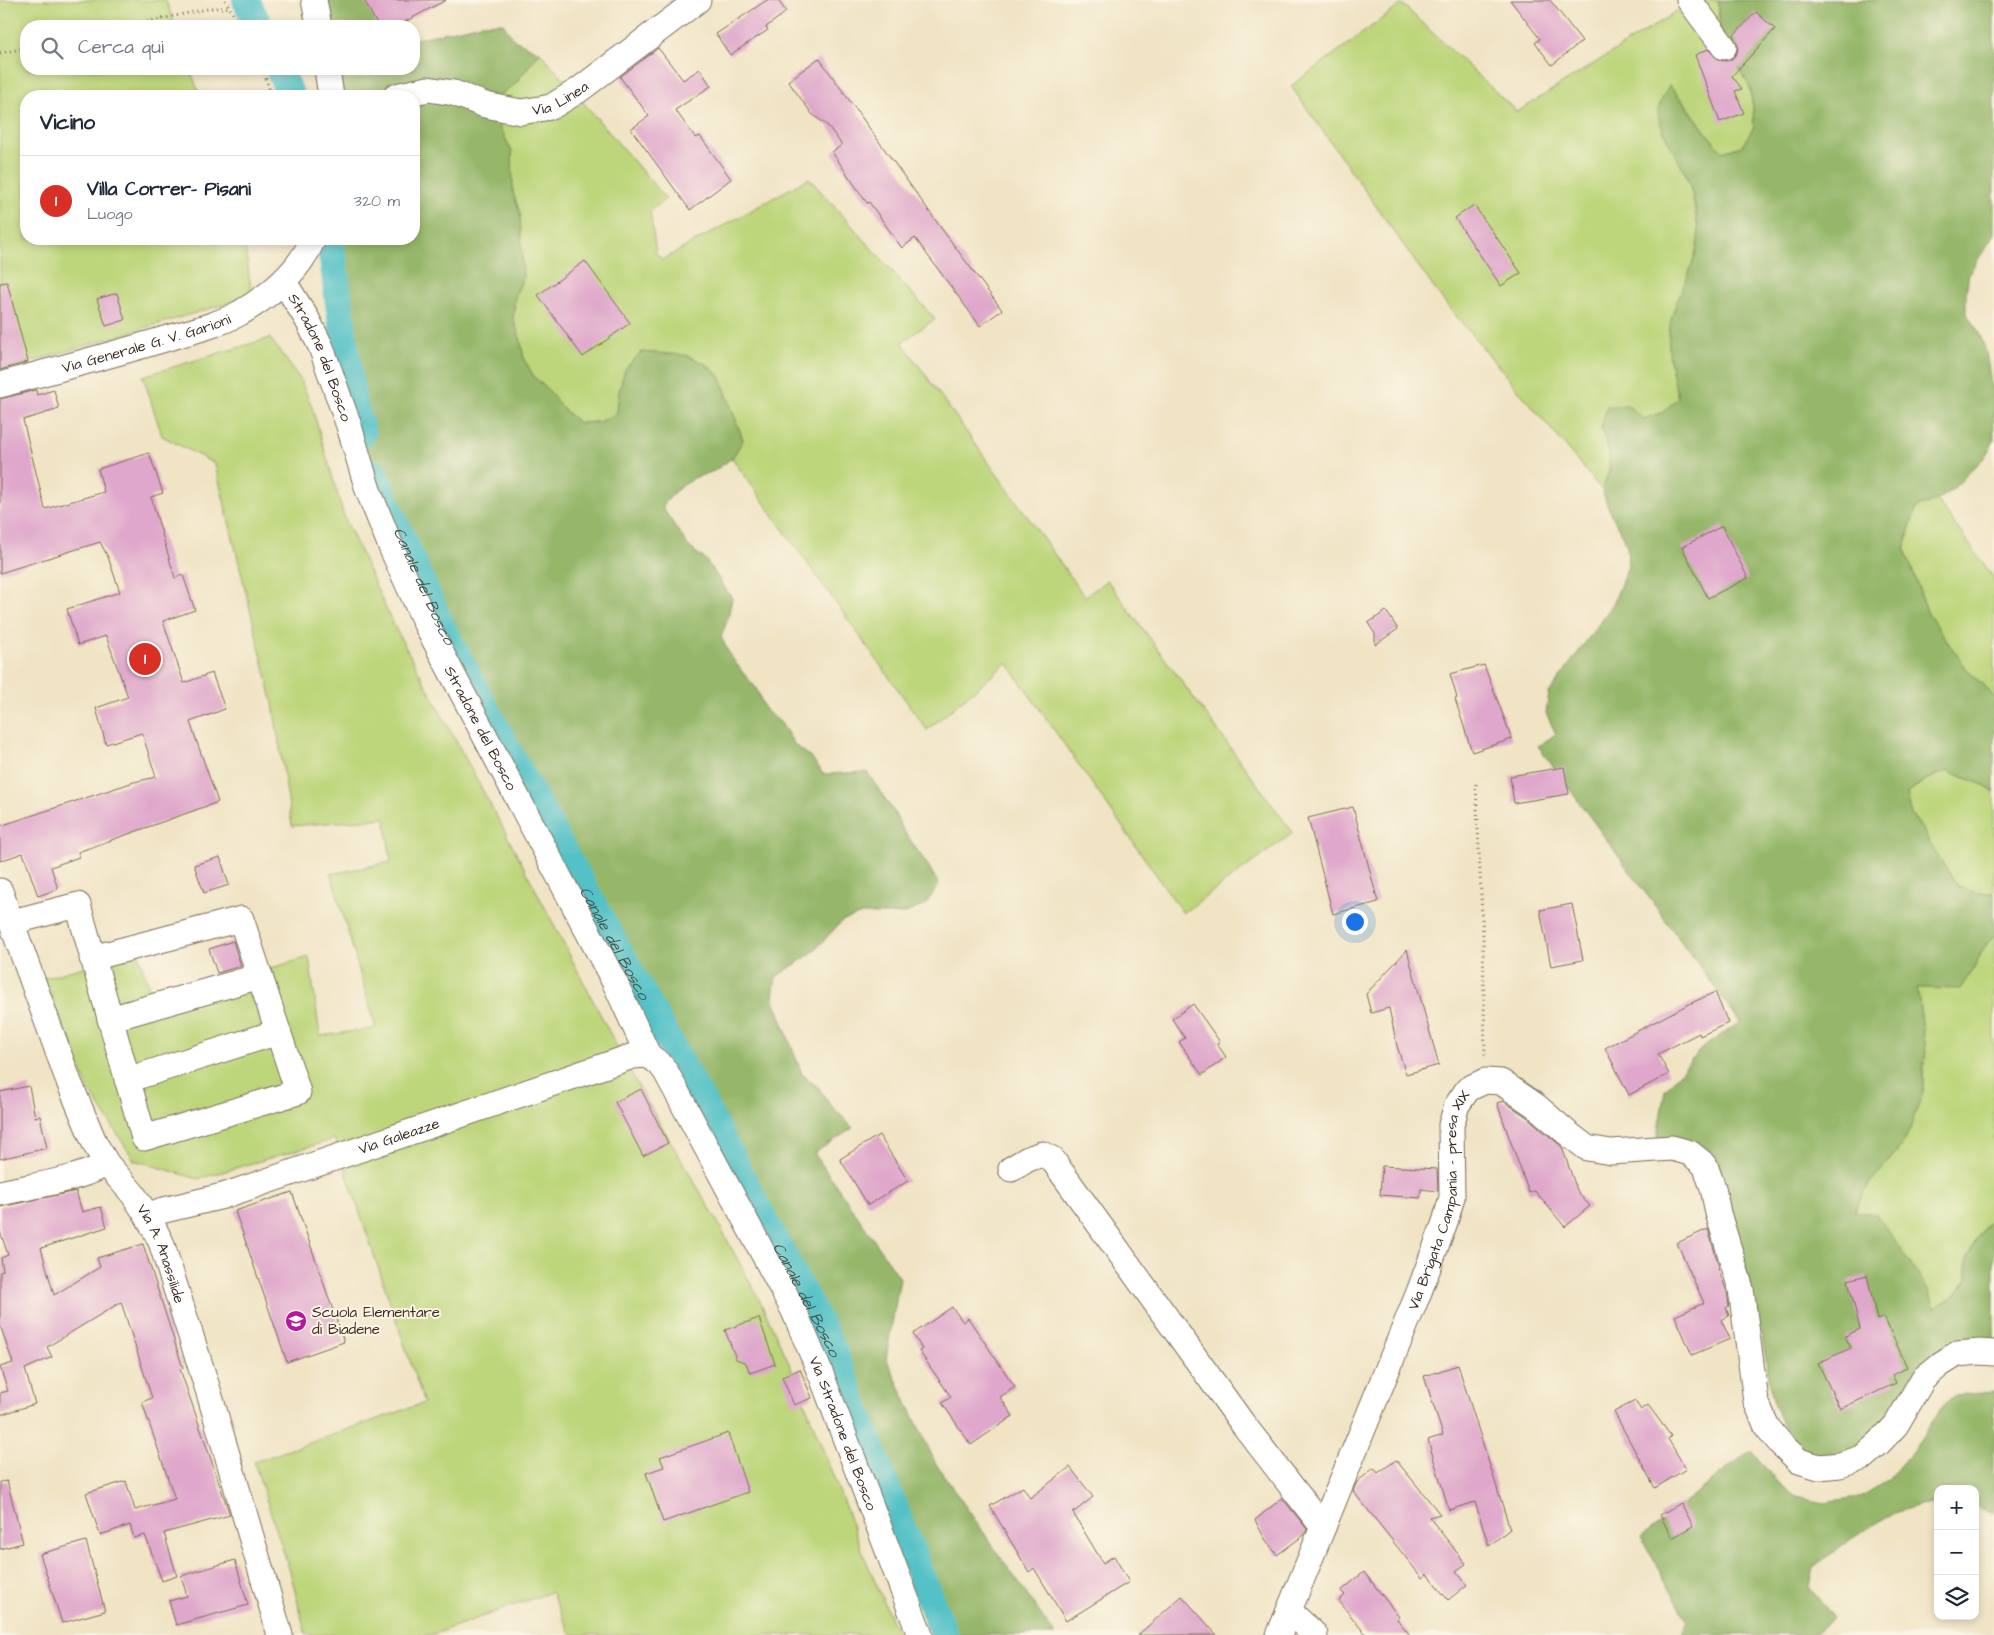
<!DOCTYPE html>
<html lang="it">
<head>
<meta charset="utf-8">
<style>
  :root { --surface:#fff; --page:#f6f6f7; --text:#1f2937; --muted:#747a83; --line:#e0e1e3; --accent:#d93025 }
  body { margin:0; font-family:"Architects Daughter",sans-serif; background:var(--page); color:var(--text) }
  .controls { position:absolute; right:15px; bottom:15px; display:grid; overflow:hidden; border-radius:10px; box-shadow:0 2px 8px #0003 }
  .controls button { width:45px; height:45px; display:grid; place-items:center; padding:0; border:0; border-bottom:1px solid var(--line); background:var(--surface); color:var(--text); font:25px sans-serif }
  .you { position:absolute; left:1354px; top:921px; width:18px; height:18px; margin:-12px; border:4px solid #fff; border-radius:50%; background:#1a73e8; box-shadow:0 0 0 8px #1a73e833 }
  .badge { display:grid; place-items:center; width:32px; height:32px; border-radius:50%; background:var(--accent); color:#fff; font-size:16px; font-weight:700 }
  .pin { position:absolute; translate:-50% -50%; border:2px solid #fff; box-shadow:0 1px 5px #0006 }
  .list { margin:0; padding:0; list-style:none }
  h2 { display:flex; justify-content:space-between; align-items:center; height:65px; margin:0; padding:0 20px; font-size:21px }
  h2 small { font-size:16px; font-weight:400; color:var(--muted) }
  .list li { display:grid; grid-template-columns:32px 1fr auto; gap:15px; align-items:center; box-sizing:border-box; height:90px; padding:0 20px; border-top:1px solid var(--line) }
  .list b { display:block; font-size:19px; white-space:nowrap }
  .list p { margin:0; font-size:16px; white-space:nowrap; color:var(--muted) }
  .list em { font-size:16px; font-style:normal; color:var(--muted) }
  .icon { flex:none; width:28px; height:28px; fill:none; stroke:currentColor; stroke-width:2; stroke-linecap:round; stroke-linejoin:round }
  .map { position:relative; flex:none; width:1994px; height:1635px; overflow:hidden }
  .search { position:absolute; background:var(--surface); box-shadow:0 2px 8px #0003; left:20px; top:20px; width:400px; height:55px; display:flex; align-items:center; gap:12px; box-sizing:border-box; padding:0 18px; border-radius:20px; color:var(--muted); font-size:19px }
  .panel { position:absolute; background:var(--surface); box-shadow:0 2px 8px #0003; left:20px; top:90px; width:400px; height:155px; border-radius:20px }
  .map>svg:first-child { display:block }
</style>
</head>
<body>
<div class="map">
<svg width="1994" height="1635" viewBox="0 0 1994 1635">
  <rect width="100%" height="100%" fill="#fcf5e5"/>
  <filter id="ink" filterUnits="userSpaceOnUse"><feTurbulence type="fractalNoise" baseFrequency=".02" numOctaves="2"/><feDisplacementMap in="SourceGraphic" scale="10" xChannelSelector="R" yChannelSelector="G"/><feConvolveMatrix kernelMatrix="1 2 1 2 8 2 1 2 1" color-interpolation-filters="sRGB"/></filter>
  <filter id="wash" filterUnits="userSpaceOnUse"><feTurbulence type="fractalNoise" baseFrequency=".0096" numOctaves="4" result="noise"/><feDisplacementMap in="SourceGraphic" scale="20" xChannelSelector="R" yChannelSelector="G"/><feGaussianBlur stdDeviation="1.12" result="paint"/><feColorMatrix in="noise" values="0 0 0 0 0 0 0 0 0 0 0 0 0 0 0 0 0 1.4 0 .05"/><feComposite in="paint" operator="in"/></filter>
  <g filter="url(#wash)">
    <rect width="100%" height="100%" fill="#f0e4c5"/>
    <g fill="#bdd67b" stroke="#7c804c">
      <path d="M 0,0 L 166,0 L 175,26 L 26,26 L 26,69 L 190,69 L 200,96 L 26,96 L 26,239 L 242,239 L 246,253 L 252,296 L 0,371 Z"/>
      <path d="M 1678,0 L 1718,0 L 1720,29 L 1749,85 L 1753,107 L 1754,127 L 1742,146 L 1722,152 C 1703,132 1690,104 1669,86 L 1686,175 L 1692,194 L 1699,238 L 1669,356 L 1678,398 L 1663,412 L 1644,419 L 1628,406 L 1601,428 C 1611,455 1613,463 1602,490 L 1441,298 L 1291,86 L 1402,4 L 1517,112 L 1681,9 Z"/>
      <path d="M 540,52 L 666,199 L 650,211 L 656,253 L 662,260 L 809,178 L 935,319 L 902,342 L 1085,597 L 1107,580 L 1293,833 L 1183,913 L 1007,663 L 927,730 L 732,458 L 743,440 L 720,376 L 704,363 L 685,355 L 619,391 L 617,413 L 599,422 L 578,423 L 563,409 L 549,391 L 534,377 L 524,359 L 520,338 L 513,319 L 515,296 L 523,277 L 520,213 L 513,193 L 512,152 L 494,116 L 498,96 L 514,85 Z"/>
      <path d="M 270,338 L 300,379 L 311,404 L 344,516 L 393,624 L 526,871 L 629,1070 L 717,1221 L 760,1301 L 790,1365 L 865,1558 L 898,1635 L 571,1635 L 551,1592 L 431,1635 L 306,1635 L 290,1571 L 254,1462 L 424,1403 L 335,1139 L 198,1179 L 134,1160 L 88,1088 L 44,978 L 138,952 L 154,1002 L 309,957 L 320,1036 L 376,1028 L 331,874 L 391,862 L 385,818 L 292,826 L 273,704 L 215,464 L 162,436 L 143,376 Z"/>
      <path d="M 1937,500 L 1994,578 L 1994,698 L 1987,688 L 1969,672 L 1928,614 L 1905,550 L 1910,526 L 1917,507 Z"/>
      <path d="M 1947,771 L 1986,786 L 1994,793 L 1994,893 L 1977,893 L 1958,886 L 1932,848 L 1923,830 L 1911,814 L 1907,793 L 1926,780 Z"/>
      <path d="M 1994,935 L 1994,1223 L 1989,1222 L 1977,1238 L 1967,1258 L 1967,1279 L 1954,1296 L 1935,1308 L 1928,1289 L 1854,1212 L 1869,1184 L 1898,1150 L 1923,1091 L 1923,1070 L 1926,1051 L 1917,987 L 1937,987 L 1973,969 L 1984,948 Z"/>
    </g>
    <g fill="#96b76b" stroke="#687044">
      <path d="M 324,0 L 375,0 L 384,12 L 401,26 L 329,26 Z"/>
      <path d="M 1718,0 L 1994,0 L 1994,235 L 1969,273 L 1966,293 L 1966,313 L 1979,332 L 1986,352 L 1993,396 L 1994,441 L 1984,458 L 1953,489 L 1937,500 L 1917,507 L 1910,526 L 1905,550 L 1928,614 L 1969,672 L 1987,688 L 1994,698 L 1994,793 L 1986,786 L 1947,771 L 1926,779 L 1907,793 L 1911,814 L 1923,830 L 1932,848 L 1958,886 L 1977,893 L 1994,893 L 1994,935 L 1984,948 L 1973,969 L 1960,989 L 1917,988 L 1926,1051 L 1923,1070 L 1923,1091 L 1909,1132 L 1898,1150 L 1869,1184 L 1854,1211 L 1876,1214 L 1928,1289 L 1935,1308 L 1954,1296 L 1967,1279 L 1967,1259 L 1977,1238 L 1990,1222 L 1994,1223 L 1994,1354 L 1963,1355 L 1861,1452 L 1812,1461 L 1784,1429 L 1774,1405 L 1757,1310 L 1727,1201 L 1713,1173 L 1655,1148 L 1665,1090 L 1701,1049 L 1740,1022 L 1538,746 L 1556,734 L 1546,713 L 1549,693 L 1613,604 L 1628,566 L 1627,545 L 1609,509 L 1602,490 L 1610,471 L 1609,450 L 1601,428 L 1607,406 L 1628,406 L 1644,419 L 1663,412 L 1678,398 C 1672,371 1664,344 1672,316 C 1681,284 1701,259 1698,225 C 1696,207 1692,189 1685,173 C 1678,158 1657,126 1658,110 C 1659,103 1666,92 1669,85 C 1688,106 1703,131 1723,152 L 1742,146 L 1754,127 L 1753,107 L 1749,85 L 1728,51 L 1720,29 Z"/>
      <path d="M 503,23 L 514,40 L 540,52 L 514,85 L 498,96 L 494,116 L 512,152 L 513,193 L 520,213 L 523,277 L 515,296 L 513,319 L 520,338 L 524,359 L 534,377 L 549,391 L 563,409 L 579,423 L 599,422 L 617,413 L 619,391 L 625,369 L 641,352 L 685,355 L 704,363 L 720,376 L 743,440 L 732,458 L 714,471 L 694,478 L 675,491 L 662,507 L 689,547 L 706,560 L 732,598 L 728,618 L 721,637 L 730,655 L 743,673 L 756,688 L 765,710 L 781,723 L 795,745 L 812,758 L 823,774 L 867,772 L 894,812 L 903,830 L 929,867 L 939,885 L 925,905 L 903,914 L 862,914 L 842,921 L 812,953 L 776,977 L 773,997 L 802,1074 L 818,1087 L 829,1103 L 853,1128 L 814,1153 L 900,1278 L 886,1358 L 936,1464 L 1055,1635 L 940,1635 L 900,1544 L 825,1350 L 794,1284 L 750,1202 L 663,1051 L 560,853 L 427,607 L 380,503 L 347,392 L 354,350 L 336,239 L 414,239 L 414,96 L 339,96 L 335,69 L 414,69 L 414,37 L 416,39 L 482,24 Z"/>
      <path d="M 1994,1392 L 1994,1514 L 1975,1506 L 1975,1489 L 1938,1489 L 1938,1503 C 1890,1504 1850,1541 1813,1567 L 1809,1587 L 1834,1618 L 1815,1635 L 1681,1635 L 1688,1622 L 1641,1537 L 1751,1450 L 1775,1480 L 1796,1497 L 1823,1503 L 1859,1498 L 1888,1480 L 1913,1450 L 1946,1402 L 1953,1395 Z"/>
    </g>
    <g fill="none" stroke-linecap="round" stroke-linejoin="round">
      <g stroke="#52c1c6" stroke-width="28">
        <path d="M 246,0 L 259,26"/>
        <path d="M 279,69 L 291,96"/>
        <path d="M 328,239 L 333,259 L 352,398 L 362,434"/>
        <path id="s1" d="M 373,473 L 442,628 L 521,775 L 698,1094 L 832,1348 L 944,1635"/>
      </g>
    </g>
    <g id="blocks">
      <g fill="#dfa7cb">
        <path d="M 364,0 L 446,0 L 397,26 L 378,26 Z"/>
        <path d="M 767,0 L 778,0 L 786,12 L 766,27 L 768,30 L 730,55 L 716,34 Z"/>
        <path d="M 1510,0 L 1550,0 L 1582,41 L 1552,65 L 1535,43 L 1540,39 Z"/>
        <path d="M 1756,12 L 1775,29 L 1732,76 L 1742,89 L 1735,91 L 1744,113 L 1720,122 L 1695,55 L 1708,49 L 1719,60 L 1726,61 L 1732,59 L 1737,53 L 1738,46 L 1733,36 Z"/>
        <path d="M 658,48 L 683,80 L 700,69 L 711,86 L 675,110 L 696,138 L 700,136 L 731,179 L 690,210 L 631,129 L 649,116 L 620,77 Z"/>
        <path d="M 819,58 L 944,232 L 1002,310 L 980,326 L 915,238 L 902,248 L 869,202 L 867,203 L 832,152 L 842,145 L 828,126 L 812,114 L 788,81 Z"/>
        <path d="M 1474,205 L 1521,273 L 1501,286 L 1455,218 Z"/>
        <path d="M 585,261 L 630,323 L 583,357 L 538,295 Z"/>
        <path d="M 7,282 L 28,362 L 0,370 L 0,283 Z"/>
        <path d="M 117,293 L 125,320 L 106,326 L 97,299 Z"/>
        <path d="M 36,390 L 37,395 L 54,390 L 59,409 L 23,420 L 45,509 L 104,492 L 98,469 L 149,453 L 163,493 L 151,497 L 175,578 L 183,575 L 195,610 L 163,621 L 184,683 L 212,673 L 225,709 L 190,722 L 218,802 L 78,852 L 79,857 L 51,867 L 58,889 L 38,896 L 23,853 L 0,861 L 0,826 L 134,782 L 156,777 L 142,733 L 106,744 L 96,708 L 128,697 L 106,636 L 78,645 L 67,609 L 120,592 L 108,557 L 100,542 L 0,573 L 0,399 Z"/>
        <path d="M 1722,526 L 1748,578 L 1708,598 L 1682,547 Z"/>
        <path d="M 1386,611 L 1398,629 L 1375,645 L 1375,634 L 1368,623 Z"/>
        <path d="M 1484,665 L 1512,739 L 1472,752 L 1455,699 L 1457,698 L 1450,674 Z"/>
        <path d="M 1564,767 L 1569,794 L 1514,803 L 1510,776 Z"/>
        <path d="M 1353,807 L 1378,902 L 1333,914 L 1308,818 Z"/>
        <path d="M 220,857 L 229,885 L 204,893 L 194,865 Z"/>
        <path d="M 1572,904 L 1583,960 L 1551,966 L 1540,910 Z"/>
        <path d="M 233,941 L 241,966 L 217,973 L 209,949 Z"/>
        <path d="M 1407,950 L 1439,1065 L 1406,1074 L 1397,1046 L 1389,1008 L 1371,1013 L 1366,994 Z"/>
        <path d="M 1715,992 L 1728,1023 L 1700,1036 L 1699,1033 L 1658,1054 L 1669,1074 L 1629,1095 L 1605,1048 L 1687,1005 Z"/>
        <path d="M 1193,1004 L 1220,1042 L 1217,1044 L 1226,1057 L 1202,1075 L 1179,1042 L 1185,1038 L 1172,1019 Z"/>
        <path d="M 29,1086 L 35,1117 L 40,1116 L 47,1148 L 0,1159 L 0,1092 Z"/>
        <path d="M 641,1089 L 668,1143 L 643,1156 L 615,1102 Z"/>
        <path d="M 1503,1101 L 1527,1117 L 1562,1147 L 1578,1193 L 1590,1206 L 1565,1227 L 1535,1191 L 1529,1193 L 1497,1103 Z"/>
        <path d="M 879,1135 L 908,1181 L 868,1205 L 840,1159 Z"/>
        <path d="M 1382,1166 L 1437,1169 L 1438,1191 L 1421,1189 L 1420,1198 L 1380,1195 Z"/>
        <path d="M 76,1191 L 82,1212 L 101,1207 L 107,1227 L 41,1248 L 54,1295 L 100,1267 L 97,1258 L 143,1244 L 183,1368 L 180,1369 L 230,1515 L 164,1533 L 177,1576 L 162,1581 L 145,1535 L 134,1538 L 130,1525 L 100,1535 L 86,1493 L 126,1481 L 135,1510 L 175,1499 L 142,1402 L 152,1398 L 121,1302 L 47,1347 L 52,1357 L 25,1369 L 35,1404 L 0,1415 L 0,1393 L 8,1391 L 0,1367 L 13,1363 L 0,1325 L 0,1272 L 3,1271 L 1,1258 L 8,1255 L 0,1231 L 0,1207 Z"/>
        <path d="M 292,1192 L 344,1342 L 287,1362 L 235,1211 Z"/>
        <path d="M 1708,1229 L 1719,1267 L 1718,1268 L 1727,1292 L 1729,1306 L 1726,1308 L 1729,1316 L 1721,1320 L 1730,1339 L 1692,1355 L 1675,1316 L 1704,1303 L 1677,1243 Z"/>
        <path d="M 1867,1275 L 1877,1320 L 1884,1317 L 1907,1367 L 1892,1375 L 1896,1383 L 1840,1409 L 1818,1363 L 1851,1348 L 1845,1336 L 1860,1329 L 1848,1280 Z"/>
        <path d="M 952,1307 L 963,1322 L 968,1318 L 1015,1387 L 1000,1397 L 1013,1416 L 971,1445 L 942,1403 L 951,1397 L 919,1351 L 922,1349 L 913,1334 Z"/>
        <path d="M 759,1318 L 775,1364 L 750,1373 L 746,1363 L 736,1359 L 725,1330 Z"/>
        <path d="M 1458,1365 L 1510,1529 L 1489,1546 L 1475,1502 L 1449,1510 L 1428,1440 L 1443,1435 L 1424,1376 Z"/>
        <path d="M 800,1369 L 812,1398 L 794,1405 L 782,1377 Z"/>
        <path d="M 1635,1401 L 1641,1410 L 1648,1405 L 1671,1436 L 1668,1439 L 1686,1469 L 1655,1488 L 1614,1412 Z"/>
        <path d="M 728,1433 L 748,1492 L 663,1522 L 646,1473 L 664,1467 L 660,1457 Z"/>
        <path d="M 1396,1460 L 1440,1514 L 1429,1517 L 1466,1564 L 1456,1571 L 1467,1585 L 1448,1600 L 1427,1574 L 1422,1578 L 1353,1491 L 1357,1482 L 1374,1468 L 1378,1473 Z"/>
        <path d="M 1070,1467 L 1093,1497 L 1073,1513 L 1103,1563 L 1114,1556 L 1129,1582 L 1066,1621 L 1034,1568 L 1029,1572 L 990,1506 L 1023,1487 L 1030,1498 Z"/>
        <path d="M 7,1481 L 23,1543 L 0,1549 L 0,1482 Z"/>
        <path d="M 1282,1498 L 1307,1529 L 1304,1535 L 1277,1555 L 1265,1539 L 1255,1520 Z"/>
        <path d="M 1681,1503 L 1693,1526 L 1672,1538 L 1660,1515 Z"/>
        <path d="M 86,1541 L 105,1611 L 62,1623 L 40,1554 Z"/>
        <path d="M 235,1560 L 248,1605 L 176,1625 L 169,1601 L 187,1596 L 181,1576 Z"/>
        <path d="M 1364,1572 L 1399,1617 L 1397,1619 L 1410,1635 L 1366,1635 L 1339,1601 L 1345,1595 L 1341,1591 Z"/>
        <path d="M 1182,1596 L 1217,1635 L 1138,1635 Z"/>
      </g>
    </g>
  </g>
  <g filter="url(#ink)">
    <use href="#blocks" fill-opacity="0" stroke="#7a6b58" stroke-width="1"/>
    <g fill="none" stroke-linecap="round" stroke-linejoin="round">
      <g stroke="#7a6b58" stroke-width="27">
        <g id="minor">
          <path d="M 314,0 L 319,26"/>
          <path d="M 1689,0 L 1724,47"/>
          <path d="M 327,69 L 331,96"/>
          <path id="s2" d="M 396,96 L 428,89 L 454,93 L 485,105 L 521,112 L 551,107 L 579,90 L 698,0"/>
          <path id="s3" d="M 284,282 L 307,319 L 321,347 L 349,426 L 368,490 L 392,549 L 426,624 L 615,983 L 648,1055"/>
          <path id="s4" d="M 0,385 C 56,369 113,355 168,338 C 192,331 218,325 240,313 C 271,295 299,272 313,239"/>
          <path id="s5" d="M 0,891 L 69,1082 L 95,1144 L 107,1164 L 133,1194 L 148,1217 L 161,1242 L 209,1393 L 280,1635"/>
          <path d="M 12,922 L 78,905 L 144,1138 L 298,1092 L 241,919 L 92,958"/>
          <path d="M 110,1019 L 260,976"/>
          <path id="s6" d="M 648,1055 L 660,1064 L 666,1072 L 794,1311 L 822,1377 L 920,1635"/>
          <path d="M 127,1080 L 278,1032"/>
          <path d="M 1011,1169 L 1028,1159 L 1042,1154 L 1052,1159 L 1243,1424 L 1323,1527"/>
          <path d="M 0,1193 C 36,1185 74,1181 107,1164"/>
          <path id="s7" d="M 148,1217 L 160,1211 L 223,1196 L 633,1056 L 648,1055"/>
          <path d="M 1289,1611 L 1315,1635"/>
          <path id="s8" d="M 1279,1635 L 1419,1292 L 1445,1222 L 1452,1197 L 1451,1125 L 1457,1105 L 1468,1089 L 1485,1081 L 1501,1082 L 1536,1106 L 1566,1132 L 1587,1148 L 1611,1152 L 1672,1148 L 1690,1153 L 1705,1165 L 1713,1188 L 1718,1213 L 1741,1289 L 1756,1401 L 1767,1427 L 1781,1444 L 1799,1461 L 1819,1467 L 1840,1465 L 1862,1458 L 1879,1443 L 1896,1425 L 1923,1379 L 1941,1364 L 1957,1354 L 1980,1352 L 1994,1353"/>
        </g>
      </g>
      <g stroke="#7a6b58" stroke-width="3" stroke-dasharray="1 4" stroke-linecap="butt">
        <path d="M 225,0 L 240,26"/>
        <path d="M 128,26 L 212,8 L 229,8"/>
        <path d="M 0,53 L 26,48"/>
        <path d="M 262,69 L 272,96"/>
        <path d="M 1476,784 L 1483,938 L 1485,1055"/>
      </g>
      <use href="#minor" stroke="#fff" stroke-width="25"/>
    </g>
  </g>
  <defs>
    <g id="school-disc" transform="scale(1.125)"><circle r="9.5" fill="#b5179e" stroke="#fcf5e5"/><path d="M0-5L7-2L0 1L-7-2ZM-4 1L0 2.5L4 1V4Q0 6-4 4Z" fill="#fff"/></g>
  </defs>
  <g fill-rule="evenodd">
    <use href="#school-disc" x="296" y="1321"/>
  </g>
  <g text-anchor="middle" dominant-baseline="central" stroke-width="4" stroke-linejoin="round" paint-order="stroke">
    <g font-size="15" fill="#3b2a1e" stroke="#fcf5e5">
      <text stroke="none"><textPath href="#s2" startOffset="171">Via Linea</textPath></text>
      <text stroke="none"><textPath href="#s4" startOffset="152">Via Generale G. V. Garioni</textPath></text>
      <text stroke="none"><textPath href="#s3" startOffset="84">Stradone del Bosco</textPath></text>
      <text stroke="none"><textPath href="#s3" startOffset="489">Stradone del Bosco</textPath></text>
      <text stroke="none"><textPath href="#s7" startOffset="264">Via Galeazze</textPath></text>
      <text stroke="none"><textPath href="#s8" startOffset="466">Via Brigata Campania - presa XIX</textPath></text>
      <text stroke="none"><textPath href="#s5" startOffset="400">Via A. Anassilide</textPath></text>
      <text stroke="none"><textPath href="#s6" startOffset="428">Via Stradone del Bosco</textPath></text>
    </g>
    <g font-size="15" fill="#3b2a1e" stroke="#fcf5e5" text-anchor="start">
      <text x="312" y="1312">Scuola Elementare<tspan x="312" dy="17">di Biadene</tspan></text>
    </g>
    <g font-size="16" font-style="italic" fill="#425750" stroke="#fcf5e5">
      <text stroke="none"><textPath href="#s1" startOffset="124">Canale del Bosco</textPath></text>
      <text stroke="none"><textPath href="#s1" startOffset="529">Canale del Bosco</textPath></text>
      <text stroke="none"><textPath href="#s1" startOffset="934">Canale del Bosco</textPath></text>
    </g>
  </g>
</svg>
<div class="controls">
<button>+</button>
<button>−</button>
<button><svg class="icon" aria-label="layers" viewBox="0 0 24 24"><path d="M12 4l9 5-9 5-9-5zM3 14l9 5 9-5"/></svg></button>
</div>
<div class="you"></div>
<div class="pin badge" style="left:145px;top:659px">1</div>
<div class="search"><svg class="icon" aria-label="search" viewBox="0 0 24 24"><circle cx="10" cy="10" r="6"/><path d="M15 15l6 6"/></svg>Cerca qui</div>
<section class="panel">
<h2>Vicino<small></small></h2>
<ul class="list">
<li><span class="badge">1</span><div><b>Villa Correr- Pisani</b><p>Luogo</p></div><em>320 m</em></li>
</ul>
</section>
</div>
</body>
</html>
